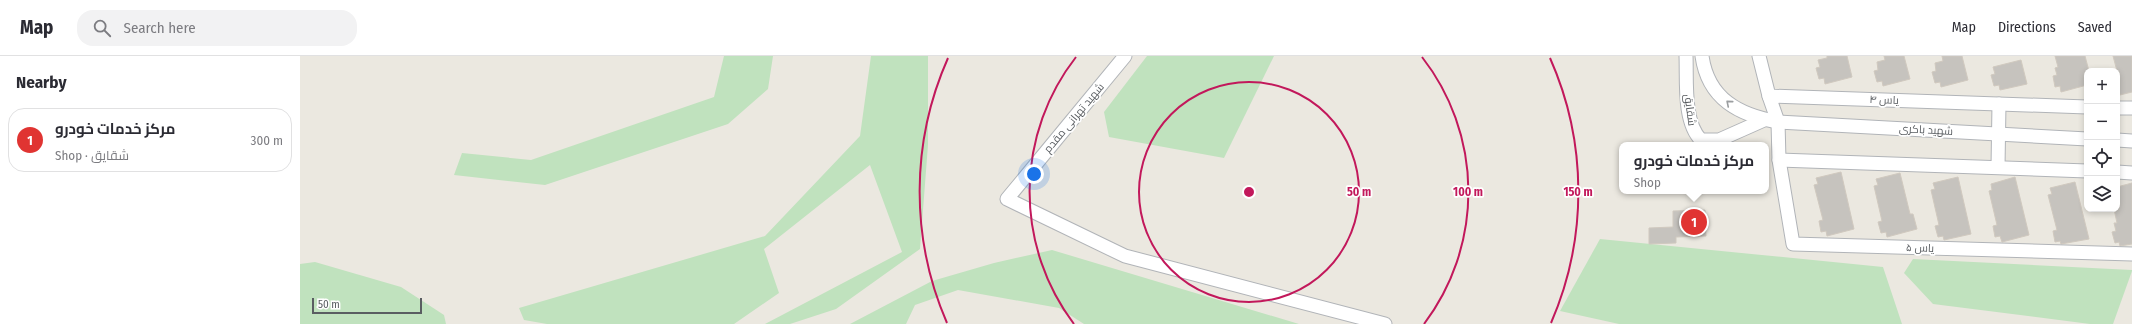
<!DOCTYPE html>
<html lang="en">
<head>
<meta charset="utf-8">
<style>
  :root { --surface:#fff; --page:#f2f2f3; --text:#2b2b33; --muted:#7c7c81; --line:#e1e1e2; --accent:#e03432 }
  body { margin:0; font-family:"Fira Sans Condensed",Cairo,sans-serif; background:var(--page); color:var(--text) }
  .controls { position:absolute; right:12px; top:12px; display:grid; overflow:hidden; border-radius:8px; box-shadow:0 2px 6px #0003 }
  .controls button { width:36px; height:36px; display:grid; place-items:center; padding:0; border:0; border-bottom:1px solid var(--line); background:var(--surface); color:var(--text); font:20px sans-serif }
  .scale { position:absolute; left:12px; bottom:10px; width:110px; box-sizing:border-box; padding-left:4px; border:2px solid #595d61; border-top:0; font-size:11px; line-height:14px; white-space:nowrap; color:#595d61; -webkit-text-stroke:3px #fff; paint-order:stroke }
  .you { position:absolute; left:734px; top:118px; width:14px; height:14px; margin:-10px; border:3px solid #fff; border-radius:50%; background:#1a73e8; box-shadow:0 0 0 6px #1a73e833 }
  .badge { display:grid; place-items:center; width:26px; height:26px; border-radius:50%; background:var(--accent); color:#fff; font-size:13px; font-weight:700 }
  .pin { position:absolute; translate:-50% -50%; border:2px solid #fff; box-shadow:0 1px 4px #0006 }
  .popup { position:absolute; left:1319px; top:86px; width:150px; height:52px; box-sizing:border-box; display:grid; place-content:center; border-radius:8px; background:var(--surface); filter:drop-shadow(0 1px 3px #0005); font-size:13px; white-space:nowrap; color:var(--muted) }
  .popup b { font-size:15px; color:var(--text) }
  .popup::after { content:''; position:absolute; left:50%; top:100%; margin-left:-8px; border:8px solid transparent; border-top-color:var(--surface) }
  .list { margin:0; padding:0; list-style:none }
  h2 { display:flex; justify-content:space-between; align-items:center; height:52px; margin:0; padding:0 16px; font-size:17px }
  h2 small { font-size:13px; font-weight:400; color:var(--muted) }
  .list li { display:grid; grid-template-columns:26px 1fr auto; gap:12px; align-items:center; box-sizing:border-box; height:64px; margin:0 8px 8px; padding:0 8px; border:1px solid var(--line); border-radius:16px }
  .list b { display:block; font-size:15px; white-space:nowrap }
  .list p { margin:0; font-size:13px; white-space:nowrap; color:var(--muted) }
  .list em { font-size:13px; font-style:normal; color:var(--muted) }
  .icon { flex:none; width:22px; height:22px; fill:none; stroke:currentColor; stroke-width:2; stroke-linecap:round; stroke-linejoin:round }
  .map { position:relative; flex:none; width:1832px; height:268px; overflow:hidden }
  header { display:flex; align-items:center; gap:24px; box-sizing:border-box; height:56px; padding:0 20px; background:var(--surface); border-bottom:1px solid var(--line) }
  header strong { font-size:19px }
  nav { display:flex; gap:22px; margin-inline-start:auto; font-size:14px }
  .search { width:280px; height:36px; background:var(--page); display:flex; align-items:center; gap:10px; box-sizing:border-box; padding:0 14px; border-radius:16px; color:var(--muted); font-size:15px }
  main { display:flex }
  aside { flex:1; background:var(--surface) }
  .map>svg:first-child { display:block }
</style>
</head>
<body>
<header>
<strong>Map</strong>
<div class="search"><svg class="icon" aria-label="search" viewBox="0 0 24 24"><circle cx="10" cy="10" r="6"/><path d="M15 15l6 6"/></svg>Search here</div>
<nav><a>Map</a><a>Directions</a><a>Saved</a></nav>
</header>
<main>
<aside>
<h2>Nearby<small></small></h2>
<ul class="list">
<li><span class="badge">1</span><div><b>مرکز خدمات خودرو</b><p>Shop · شقایق</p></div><em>300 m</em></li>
</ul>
</aside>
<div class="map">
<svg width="1832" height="268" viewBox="0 0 1832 268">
  <rect width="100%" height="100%" fill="#ebe8e0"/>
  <g fill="#c0e2be">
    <path d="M 424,0 L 473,0 L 468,33 L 428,68 L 245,129 L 154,119 L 162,97 L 231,104 L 414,41 Z"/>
    <path d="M 571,0 L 628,0 L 628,89 L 620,193 L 536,253 L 490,268 L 465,268 L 602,196 L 570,109 L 464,193 L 479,237 L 434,268 L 247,268 L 224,264 L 219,252 L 465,180 L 560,80 Z"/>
    <path d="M 847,0 L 974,0 L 924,102 L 809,81 L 804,56 Z"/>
    <path d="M 1300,183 L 1583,211 L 1602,268 L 1319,268 L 1260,255 Z"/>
    <path d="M 752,194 L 999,268 L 784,268 L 759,252 L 658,234 L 615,249 L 606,268 L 550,268 L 632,225 L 694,207 Z"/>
    <path d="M 1613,203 L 1832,214 L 1832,215 L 1813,268 L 1790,268 L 1633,248 L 1604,217 Z"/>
    <path d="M 15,206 L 101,231 L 144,259 L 146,268 L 0,268 L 0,208 Z"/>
  </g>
  <g fill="#c6c3be" stroke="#d0c9bf">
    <path d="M 1527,0 L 1547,0 L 1552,21 L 1525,28 L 1524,22 L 1519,23 L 1516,12 L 1520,11 L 1518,4 L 1527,2 Z"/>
    <path d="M 1584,0 L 1604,0 L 1610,23 L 1583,30 L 1582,25 L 1577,26 L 1574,15 L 1578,14 L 1577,6 L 1585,4 Z"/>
    <path d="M 1642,0 L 1662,0 L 1668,24 L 1641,31 L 1640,26 L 1635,27 L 1632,16 L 1636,15 L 1635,7 L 1643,5 Z"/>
    <path d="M 1755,0 L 1785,0 L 1789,15 L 1787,15 L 1787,29 L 1761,36 L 1760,30 L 1755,31 L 1753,20 L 1757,19 L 1755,12 L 1758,11 Z"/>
    <path d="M 1813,0 L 1832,0 L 1832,36 L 1820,39 L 1819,34 L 1817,34 L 1817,15 Z"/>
    <path d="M 1721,4 L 1727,28 L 1700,34 L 1699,29 L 1694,30 L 1691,19 L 1695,18 L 1693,11 Z"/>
    <path d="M 1541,116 L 1554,173 L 1527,180 L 1526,175 L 1521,176 L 1519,165 L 1523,164 L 1514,129 L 1518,128 L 1516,122 Z"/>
    <path d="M 1600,117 L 1610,158 L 1613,158 L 1617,173 L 1587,181 L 1586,176 L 1581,177 L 1578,166 L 1582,165 L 1574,130 L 1578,129 L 1576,123 Z"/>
    <path d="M 1658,121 L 1671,178 L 1644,184 L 1643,180 L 1638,181 L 1635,170 L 1639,169 L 1631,134 L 1635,133 L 1633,127 Z"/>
    <path d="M 1715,121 L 1729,179 L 1702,186 L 1700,180 L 1695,181 L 1693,170 L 1697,169 L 1689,135 L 1692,134 L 1691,128 Z"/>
    <path d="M 1775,126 L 1789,183 L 1761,188 L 1760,185 L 1755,186 L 1753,175 L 1757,174 L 1748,139 L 1752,138 L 1750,132 Z"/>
    <path d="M 1832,127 L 1832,188 L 1820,190 L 1819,186 L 1815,187 L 1812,176 L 1816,175 L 1814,167 L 1817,167 L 1814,153 L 1817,153 L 1817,131 Z"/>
    <path d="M 1405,154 L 1406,180 L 1376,181 L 1376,187 L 1349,188 L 1349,172 L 1373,171 L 1373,155 Z"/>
  </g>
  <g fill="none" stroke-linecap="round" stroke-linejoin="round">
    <g stroke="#b1b4b8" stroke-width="15">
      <g id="minor">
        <path d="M 825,0 L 707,143 L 825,200 L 1085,268"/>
        <path d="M 1386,0 C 1387,25 1383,66 1401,84 L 1419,84 L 1464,64"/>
        <path d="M 1402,0 C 1408,43 1439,59 1478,66 L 1787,83"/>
        <path d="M 1459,0 L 1469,40 L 1787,51"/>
        <path d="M 1469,40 L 1478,66 L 1479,104 L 1493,188 L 1832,198"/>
        <path d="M 1817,52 L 1832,52"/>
        <path d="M 1817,84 L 1832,85"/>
        <path d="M 1479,104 L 1787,115"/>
        <path d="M 1698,111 L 1699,48"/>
        <path d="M 1817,116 L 1832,117"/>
      </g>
    </g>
    <use href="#minor" stroke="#fff" stroke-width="13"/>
  </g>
  <defs><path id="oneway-chevron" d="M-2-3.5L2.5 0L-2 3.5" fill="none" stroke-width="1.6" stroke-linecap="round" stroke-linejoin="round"/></defs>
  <use stroke="#9b9ea0" href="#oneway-chevron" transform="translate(1429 47) rotate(-140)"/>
  <g fill="none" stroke="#c2185b" stroke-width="2">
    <circle cx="949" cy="136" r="110"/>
    <path d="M774 268A219 219 0 0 1 776 1M1122 1A219 219 0 0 1 1124 268"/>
    <path d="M647 267A329 329 0 0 1 648 2M1250 2A329 329 0 0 1 1251 267"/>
  </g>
  <g text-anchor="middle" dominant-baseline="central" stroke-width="3.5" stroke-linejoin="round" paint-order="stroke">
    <g font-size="11" fill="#595d61" stroke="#fff">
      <text transform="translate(1584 44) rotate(2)">یاس ۴</text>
      <text transform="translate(1390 54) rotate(83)">شقایق</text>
      <text transform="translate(774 62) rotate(-50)">شهید تهرانی مقدم</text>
      <text transform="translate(1626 74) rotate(3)">شهید باکری</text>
      <text transform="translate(1620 192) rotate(2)">یاس ۵</text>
    </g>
  </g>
  <circle cx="949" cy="136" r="6" fill="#c2185b" stroke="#fff" stroke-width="2"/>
  <g font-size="12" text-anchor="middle" font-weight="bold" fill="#c2185b" stroke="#fff" stroke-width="3.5" stroke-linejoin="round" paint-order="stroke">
    <text x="1059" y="140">50 m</text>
    <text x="1168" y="140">100 m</text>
    <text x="1278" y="140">150 m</text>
  </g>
</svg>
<div class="controls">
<button>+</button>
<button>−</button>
<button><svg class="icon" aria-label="locate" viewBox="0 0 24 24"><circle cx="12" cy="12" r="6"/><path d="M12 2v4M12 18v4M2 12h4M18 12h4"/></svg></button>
<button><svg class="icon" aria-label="layers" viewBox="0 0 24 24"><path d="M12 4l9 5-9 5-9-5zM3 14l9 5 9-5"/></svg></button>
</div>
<div class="scale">50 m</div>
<div class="you"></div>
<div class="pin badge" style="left:1394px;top:166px">1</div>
<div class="popup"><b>مرکز خدمات خودرو</b>Shop</div>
</div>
</main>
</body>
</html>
